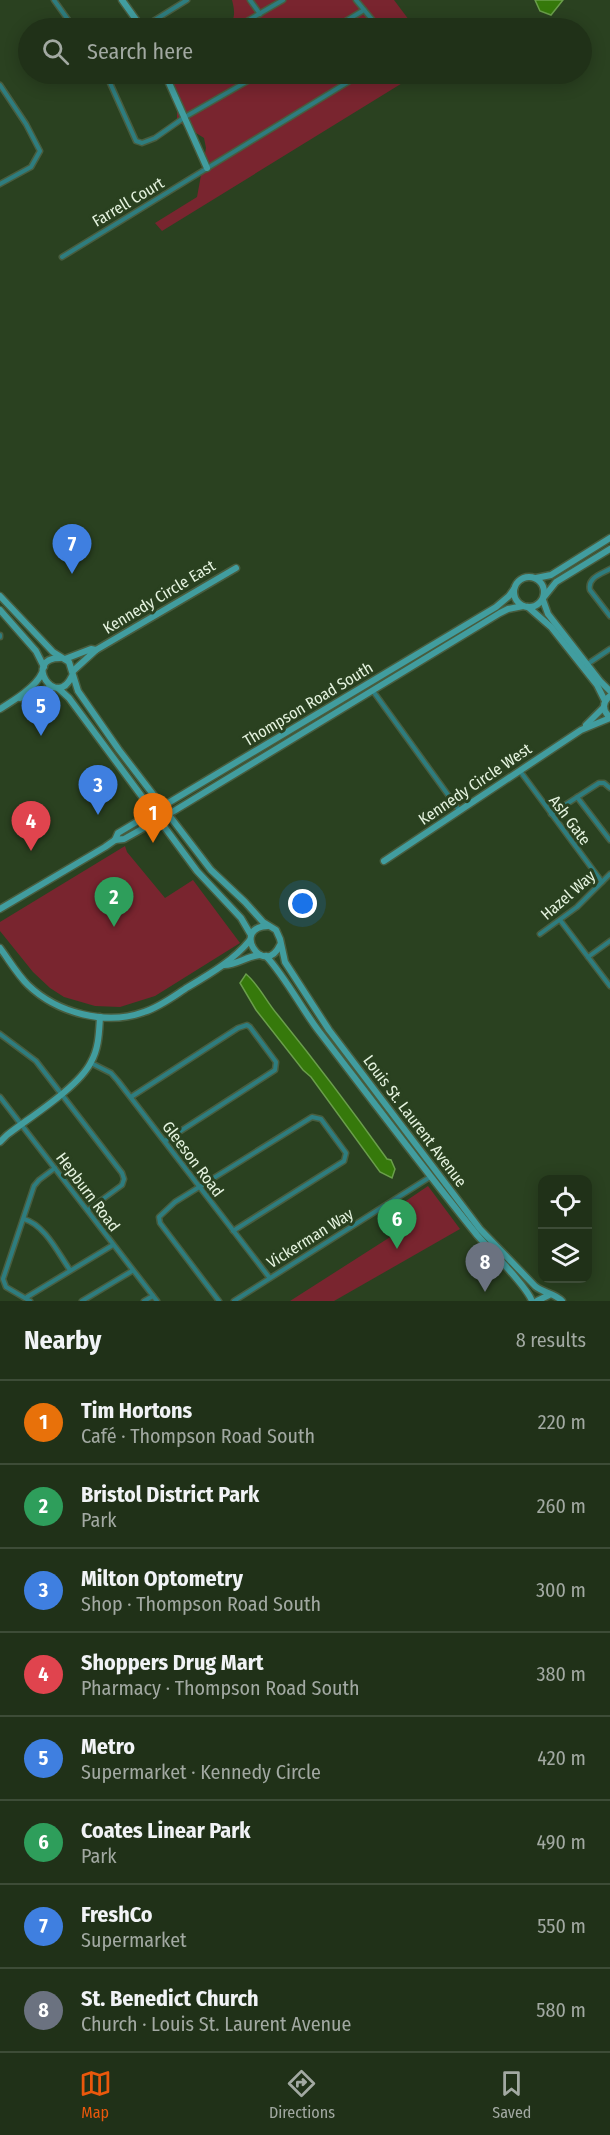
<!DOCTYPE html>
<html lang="en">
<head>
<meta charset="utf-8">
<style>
  :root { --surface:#203118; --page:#283921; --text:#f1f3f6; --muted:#a2a9a2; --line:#3d4c37; --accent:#ea580c }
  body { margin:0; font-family:"Fira Sans Condensed",sans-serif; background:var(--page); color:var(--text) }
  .controls { position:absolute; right:18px; bottom:18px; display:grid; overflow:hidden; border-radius:12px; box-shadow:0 3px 15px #0003 }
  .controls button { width:54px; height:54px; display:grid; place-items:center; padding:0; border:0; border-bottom:2px solid var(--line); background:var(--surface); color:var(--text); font:30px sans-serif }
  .you { position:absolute; left:303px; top:904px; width:21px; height:21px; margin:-15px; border:4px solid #fff; border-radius:50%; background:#1a73e8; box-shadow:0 0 0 9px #1a73e833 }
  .badge { display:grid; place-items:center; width:39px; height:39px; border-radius:50%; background:var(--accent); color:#fff; font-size:20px; font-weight:700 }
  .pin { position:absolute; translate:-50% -50px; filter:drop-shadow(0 2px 3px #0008) }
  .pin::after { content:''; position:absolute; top:32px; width:21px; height:18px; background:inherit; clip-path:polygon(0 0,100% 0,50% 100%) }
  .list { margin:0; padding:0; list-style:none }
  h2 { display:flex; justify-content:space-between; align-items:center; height:78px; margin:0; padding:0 24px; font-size:26px }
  h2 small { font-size:20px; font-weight:400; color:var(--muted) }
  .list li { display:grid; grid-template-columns:39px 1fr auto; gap:18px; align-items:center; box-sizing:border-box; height:84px; padding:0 24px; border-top:2px solid var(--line) }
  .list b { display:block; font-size:22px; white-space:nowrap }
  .list p { margin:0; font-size:20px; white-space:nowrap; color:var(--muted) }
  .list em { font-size:20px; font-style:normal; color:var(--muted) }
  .icon { flex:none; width:33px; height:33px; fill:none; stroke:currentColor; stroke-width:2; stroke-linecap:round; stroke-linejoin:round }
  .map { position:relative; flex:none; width:610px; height:1301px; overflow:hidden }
  .search { position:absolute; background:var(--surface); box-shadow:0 3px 15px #0003; left:18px; right:18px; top:18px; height:66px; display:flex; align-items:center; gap:15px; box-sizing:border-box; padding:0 21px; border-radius:33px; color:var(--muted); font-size:22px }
  .sheet { height:750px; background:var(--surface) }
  nav { display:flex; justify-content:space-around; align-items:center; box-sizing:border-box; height:84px; border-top:2px solid var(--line); background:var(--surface); font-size:16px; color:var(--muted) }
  nav a { display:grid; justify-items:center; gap:3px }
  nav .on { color:var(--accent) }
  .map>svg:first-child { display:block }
</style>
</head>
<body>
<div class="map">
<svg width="610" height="1301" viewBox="0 0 610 1301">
  <rect width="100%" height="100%" fill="#2a4120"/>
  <g fill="#79252f">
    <path d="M 232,0 L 394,0 L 415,28 L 226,28 C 236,21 235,11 232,0 Z"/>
    <path d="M 171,74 L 417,74 L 162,231 L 155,223 L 197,197 L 206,148 L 204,138 L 177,121 L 177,96 L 164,78 Z"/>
    <path d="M 125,846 L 127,852 L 165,898 L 193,880 L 240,943 L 155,996 L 120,1007 L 95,1006 L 64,997 L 50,988 L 33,972 L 0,931 L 0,922 Z"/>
    <path d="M 428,1186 L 460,1229 L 334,1301 L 290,1301 L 409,1225 L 397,1207 Z"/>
  </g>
  <g fill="#36790b" stroke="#6a9e4b" stroke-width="1.5">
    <path d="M 535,0 L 563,0 L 551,15 L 540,11 Z"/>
    <path d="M 246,974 C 259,985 266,1001 277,1014 C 315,1061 352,1110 387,1159 L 391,1160 L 395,1169 L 392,1178 L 380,1172 L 311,1077 L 303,1070 L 256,1010 L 240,983 Z"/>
  </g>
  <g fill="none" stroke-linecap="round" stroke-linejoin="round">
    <g stroke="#485d3f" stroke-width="7">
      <g id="street">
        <path d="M 54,0 L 74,28"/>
        <path d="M 250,0 L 260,14"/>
        <path d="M 356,0 L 379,28"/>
        <path d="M 142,28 L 187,0"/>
        <path d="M 235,28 L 283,0"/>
        <path d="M 334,28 L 364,10"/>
        <path d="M 106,74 L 136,141 L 142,143 L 155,138 L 185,117 L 260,74"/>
        <path d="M 0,85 L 26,124 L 40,151 L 31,167 L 0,184"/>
        <path d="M 62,257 L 361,74"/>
        <path d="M 610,569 C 601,574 587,578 590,590 L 610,616"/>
        <path d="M 0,635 L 0,637"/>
        <path d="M 586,665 L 610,649"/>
        <path d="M 373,691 L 459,810"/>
        <path d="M 520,771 L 602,882"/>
        <path d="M 577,797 L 610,840"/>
        <path d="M 551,814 L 599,783 L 604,783 L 610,788"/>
        <path d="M 560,920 L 610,986"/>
        <path d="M 540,934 L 577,907 L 610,874"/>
        <path d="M 588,957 L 610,941"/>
        <path d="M 0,1034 L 36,1061 L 122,1173 L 124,1179 L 122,1185 L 88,1210"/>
        <path d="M 91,1063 L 111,1073 L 118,1081 L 269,1277"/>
        <path d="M 0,1097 L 157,1301"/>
        <path d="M 131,1097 L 238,1028 L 247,1025 L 250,1027 L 276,1062 L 275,1070 L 165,1141"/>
        <path d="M 24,1219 C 45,1225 58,1253 70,1270"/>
        <path d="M 27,1297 L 113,1245"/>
        <path d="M 30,1301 L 6,1287 L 3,1279 L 34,1186 L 39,1180 L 55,1168"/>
        <path d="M 82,1301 L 132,1271"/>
        <path d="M 144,1301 L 153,1296"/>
        <path d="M 219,1301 L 160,1223 L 159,1217 L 175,1202 L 312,1117 L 321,1119 L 346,1153 L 344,1161 L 233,1231"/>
        <path d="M 234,1301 L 430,1177"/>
      </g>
    </g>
    <g stroke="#485d3f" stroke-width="9">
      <g id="secondary">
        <path d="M 122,0 L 142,28"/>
        <path d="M 165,74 L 207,168"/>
        <circle cx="529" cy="592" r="15"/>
        <path d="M 536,578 L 551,575 L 610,538"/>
        <path d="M 0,596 L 53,652 L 69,662 L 78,691 L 119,750 L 211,870 L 245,902 L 263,922 L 276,930 L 280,939 L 285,962 L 329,1030 L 480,1229 L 535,1286 C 543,1293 555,1293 562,1301"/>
        <path d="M 544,597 L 556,582 L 610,549"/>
        <path d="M 543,600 L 548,614 L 600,681 L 610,691"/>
        <path d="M 528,607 L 551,627 L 597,685 L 605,701"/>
        <path d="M 0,610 L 36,651 L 44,667"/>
        <path d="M 96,650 L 236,568"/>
        <path d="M 60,658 C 22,658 56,711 72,676"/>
        <path d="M 65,659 L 91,649 L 96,650 L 73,671"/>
        <path d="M 58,688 L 69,698 L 197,871 L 241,918 L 251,935"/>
        <path d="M 610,696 C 602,702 602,711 610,717"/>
        <path d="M 20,698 L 53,687"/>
        <path d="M 0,709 C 13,701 36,687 42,673"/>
        <path d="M 586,725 L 604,707"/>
        <path d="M 115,840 L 124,839 L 174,811 L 500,613 L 508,609 L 523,606"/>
        <path d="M 384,861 L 581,730 L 610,718"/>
        <path d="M 0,909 L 105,847 L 115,840 L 118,833 L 496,607 L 509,596 L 514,589"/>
        <path d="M 268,926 C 230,927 264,979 280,945"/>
        <path d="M 0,948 C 9,960 17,974 28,985 C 57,1013 106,1026 144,1012 C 160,1007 174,996 188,987 C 210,974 234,960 250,940"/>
        <path d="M 266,956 C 286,978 300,1006 318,1030 C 371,1099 423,1168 477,1235 C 490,1250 526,1285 532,1301"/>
        <path d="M 224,965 C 237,965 247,956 260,955"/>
        <path d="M 0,1142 L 7,1135 C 30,1117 79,1087 91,1062 C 99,1048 99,1032 100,1017"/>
        <path d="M 537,1301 L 549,1295"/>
      </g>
    </g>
    <use href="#street" stroke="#2e7d7f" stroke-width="4"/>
    <use href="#secondary" stroke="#419d9f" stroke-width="6"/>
  </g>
  <g text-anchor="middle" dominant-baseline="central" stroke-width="6" stroke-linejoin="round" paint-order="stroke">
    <g font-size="16" fill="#e5f3df" stroke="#2a4120">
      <text transform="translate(128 202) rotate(-31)">Farrell Court</text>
      <text transform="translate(159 597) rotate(-31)">Kennedy Circle East</text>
      <text transform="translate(308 704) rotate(-31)">Thompson Road South</text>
      <text transform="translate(475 784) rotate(-34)">Kennedy Circle West</text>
      <text transform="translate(570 820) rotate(53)">Ash Gate</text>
      <text transform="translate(568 895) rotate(-41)">Hazel Way</text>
      <text transform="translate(415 1121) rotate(53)">Louis St. Laurent Avenue</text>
      <text transform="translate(193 1159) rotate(53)">Gleeson Road</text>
      <text transform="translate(88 1192) rotate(53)">Hepburn Road</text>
      <text transform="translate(310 1238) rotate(-32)">Vickerman Way</text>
    </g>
  </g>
</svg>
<div class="controls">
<button><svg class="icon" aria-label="locate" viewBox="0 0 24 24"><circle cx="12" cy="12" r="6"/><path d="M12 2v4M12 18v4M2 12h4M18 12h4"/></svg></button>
<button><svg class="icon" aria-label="layers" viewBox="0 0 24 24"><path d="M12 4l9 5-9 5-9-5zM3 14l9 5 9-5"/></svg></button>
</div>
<div class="you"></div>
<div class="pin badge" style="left:153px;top:843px;background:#e8710a">1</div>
<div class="pin badge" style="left:114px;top:927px;background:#2e9e5b">2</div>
<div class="pin badge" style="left:98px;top:815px;background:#3f7fe0">3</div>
<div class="pin badge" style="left:31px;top:851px;background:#e0444e">4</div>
<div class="pin badge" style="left:41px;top:736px;background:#3f7fe0">5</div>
<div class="pin badge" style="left:397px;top:1249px;background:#2e9e5b">6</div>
<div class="pin badge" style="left:72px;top:574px;background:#3f7fe0">7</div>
<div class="pin badge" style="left:485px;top:1292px;background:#6b7280">8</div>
<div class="search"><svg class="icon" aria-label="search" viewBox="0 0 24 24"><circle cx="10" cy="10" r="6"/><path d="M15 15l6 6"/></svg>Search here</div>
</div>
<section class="sheet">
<h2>Nearby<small>8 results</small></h2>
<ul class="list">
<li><span class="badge" style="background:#e8710a">1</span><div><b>Tim Hortons</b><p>Café · Thompson Road South</p></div><em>220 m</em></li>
<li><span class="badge" style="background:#2e9e5b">2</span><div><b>Bristol District Park</b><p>Park</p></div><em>260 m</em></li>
<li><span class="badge" style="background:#3f7fe0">3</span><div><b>Milton Optometry</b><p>Shop · Thompson Road South</p></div><em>300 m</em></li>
<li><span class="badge" style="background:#e0444e">4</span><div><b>Shoppers Drug Mart</b><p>Pharmacy · Thompson Road South</p></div><em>380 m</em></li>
<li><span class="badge" style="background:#3f7fe0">5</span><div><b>Metro</b><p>Supermarket · Kennedy Circle</p></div><em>420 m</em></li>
<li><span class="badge" style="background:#2e9e5b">6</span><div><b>Coates Linear Park</b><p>Park</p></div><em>490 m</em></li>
<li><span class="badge" style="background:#3f7fe0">7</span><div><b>FreshCo</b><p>Supermarket</p></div><em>550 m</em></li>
<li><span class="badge" style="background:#6b7280">8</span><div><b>St. Benedict Church</b><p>Church · Louis St. Laurent Avenue</p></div><em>580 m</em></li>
</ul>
</section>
<nav>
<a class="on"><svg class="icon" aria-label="map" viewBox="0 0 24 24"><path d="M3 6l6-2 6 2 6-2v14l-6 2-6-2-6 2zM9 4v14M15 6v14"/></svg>Map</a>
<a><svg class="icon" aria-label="directions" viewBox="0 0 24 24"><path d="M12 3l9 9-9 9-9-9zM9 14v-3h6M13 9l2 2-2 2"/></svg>Directions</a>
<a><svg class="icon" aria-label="saved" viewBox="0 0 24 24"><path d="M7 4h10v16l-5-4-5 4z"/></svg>Saved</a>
</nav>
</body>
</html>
